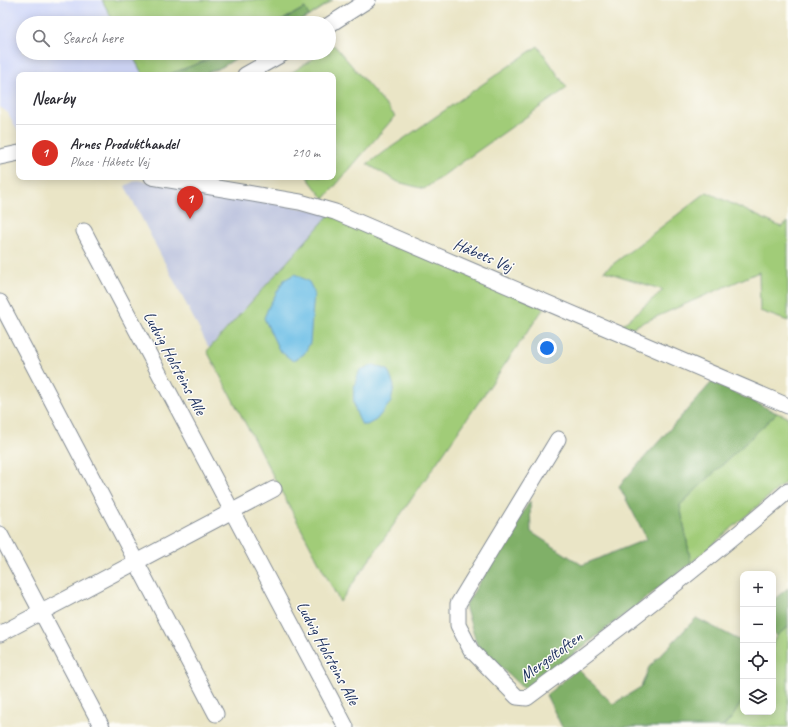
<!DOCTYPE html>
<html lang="en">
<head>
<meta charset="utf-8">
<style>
  :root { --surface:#fff; --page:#f2f2f3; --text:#2b2b33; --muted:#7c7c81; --line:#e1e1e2; --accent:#d93025 }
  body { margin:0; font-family:Caveat,sans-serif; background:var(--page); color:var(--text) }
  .controls { position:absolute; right:12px; bottom:12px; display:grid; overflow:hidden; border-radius:8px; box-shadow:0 2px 10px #0003 }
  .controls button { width:36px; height:36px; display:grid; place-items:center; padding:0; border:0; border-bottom:1px solid var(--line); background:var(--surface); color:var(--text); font:20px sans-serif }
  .you { position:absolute; left:547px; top:348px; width:14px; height:14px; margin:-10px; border:3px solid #fff; border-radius:50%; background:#1a73e8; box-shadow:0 0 0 6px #1a73e833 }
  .badge { display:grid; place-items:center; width:26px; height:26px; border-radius:50%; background:var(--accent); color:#fff; font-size:13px; font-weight:700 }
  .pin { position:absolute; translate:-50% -33px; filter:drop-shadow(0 1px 2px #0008) }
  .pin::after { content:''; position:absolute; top:21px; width:14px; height:12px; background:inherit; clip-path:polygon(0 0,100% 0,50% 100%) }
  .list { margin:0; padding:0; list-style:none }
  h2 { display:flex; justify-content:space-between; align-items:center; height:52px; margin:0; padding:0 16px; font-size:17px }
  h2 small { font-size:13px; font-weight:400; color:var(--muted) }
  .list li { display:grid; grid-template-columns:26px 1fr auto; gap:12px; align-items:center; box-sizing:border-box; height:56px; padding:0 16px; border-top:1px solid var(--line) }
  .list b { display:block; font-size:15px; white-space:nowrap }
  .list p { margin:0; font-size:13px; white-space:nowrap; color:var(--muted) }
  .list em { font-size:13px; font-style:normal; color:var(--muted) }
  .icon { flex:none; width:22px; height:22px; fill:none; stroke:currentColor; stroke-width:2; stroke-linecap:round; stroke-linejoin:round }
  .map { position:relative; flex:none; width:788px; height:727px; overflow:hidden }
  .search { position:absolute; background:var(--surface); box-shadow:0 2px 10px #0003; left:16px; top:16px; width:320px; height:44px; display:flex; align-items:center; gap:10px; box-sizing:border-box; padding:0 14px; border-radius:22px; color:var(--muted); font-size:15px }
  .panel { position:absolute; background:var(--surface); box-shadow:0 2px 10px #0003; left:16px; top:72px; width:320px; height:108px; border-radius:8px }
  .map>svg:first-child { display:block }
</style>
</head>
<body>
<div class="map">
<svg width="788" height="727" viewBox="0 0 788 727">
  <rect width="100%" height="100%" fill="#fdfcf7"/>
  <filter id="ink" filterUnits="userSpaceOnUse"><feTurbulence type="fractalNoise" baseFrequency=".025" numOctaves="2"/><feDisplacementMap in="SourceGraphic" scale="8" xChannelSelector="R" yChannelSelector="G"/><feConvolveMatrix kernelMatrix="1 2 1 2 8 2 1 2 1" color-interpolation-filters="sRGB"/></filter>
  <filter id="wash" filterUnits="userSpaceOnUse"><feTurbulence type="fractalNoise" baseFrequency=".012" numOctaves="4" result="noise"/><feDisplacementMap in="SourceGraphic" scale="16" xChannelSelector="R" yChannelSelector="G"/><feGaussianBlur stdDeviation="0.9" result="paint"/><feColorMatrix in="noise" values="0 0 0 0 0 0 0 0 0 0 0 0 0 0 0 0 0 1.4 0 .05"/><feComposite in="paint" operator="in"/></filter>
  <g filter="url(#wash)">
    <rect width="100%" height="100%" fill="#eae5c6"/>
    <path fill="#d2d9f9" d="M 0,0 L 168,0 L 181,23 L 23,23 L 23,53 L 199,53 L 198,75 L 19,75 L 19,133 L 8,113 L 0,107 Z"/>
    <path fill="#bcc3de" d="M 137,180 L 331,213 L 209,348 L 125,186 Z"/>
    <g fill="#a1cc78" stroke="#5e7e6b">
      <path d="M 102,0 L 333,0 L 309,16 L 304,8 L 277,23 L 114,23 Z"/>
      <path d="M 334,45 L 395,116 L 324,199 L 307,177 L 333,177 L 333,75 L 288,75 L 322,53 L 329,53 L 329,48 Z"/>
      <path d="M 538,46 L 567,88 L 424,189 L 398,182 L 367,164 Z"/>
      <path d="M 131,53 L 220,53 L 205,61 L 167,75 L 143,75 Z"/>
      <path d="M 707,192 L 781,227 L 788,222 L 788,321 L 760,311 L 759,272 L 626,330 L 620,327 L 663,290 L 604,271 Z"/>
      <path d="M 331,213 L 544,308 L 340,602 L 207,351 Z"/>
      <path d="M 777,413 L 788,417 L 788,480 L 691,563 L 680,505 Z"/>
      <path d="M 788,627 L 788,727 L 722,727 L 731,719 L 743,700 L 743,712 L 773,712 L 773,643 L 776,636 Z"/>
    </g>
    <g fill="#80b068" stroke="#4e7063">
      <path d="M 305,8 L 309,16 L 296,23 L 277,23 Z"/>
      <path d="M 220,53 L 245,53 L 222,67 L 202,75 L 167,75 L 205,61 Z"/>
      <path d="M 712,382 L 777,413 L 680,505 L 691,563 L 526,691 L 477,645 L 465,606 L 530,501 L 531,532 L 582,565 L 647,539 L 619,486 Z"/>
      <path d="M 788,588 L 788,627 L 776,636 L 773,633 L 773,600 Z"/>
      <path d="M 696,618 L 739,640 L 743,644 L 743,700 L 731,719 L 722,727 L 562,727 L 546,695 L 578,669 L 613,704 L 641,687 L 649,667 Z"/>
    </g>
    <g fill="#6abee6" stroke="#4276a2">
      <path d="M 295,274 L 309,282 L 314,292 L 310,343 L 304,354 L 293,361 L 279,350 L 264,318 L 269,306 L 284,280 Z"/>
      <path d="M 374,365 L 388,370 L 394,386 L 391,402 L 376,420 L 367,425 L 362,425 C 351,405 351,390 360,370 Z"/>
    </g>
  </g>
  <g filter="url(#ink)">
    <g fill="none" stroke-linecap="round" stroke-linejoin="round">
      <g stroke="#828a92" stroke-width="17">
        <g id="minor">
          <path d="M 329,25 L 368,0"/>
          <path d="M 245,75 L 284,53"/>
          <path d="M 0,157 L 19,153"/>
          <path d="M 152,177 L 300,202 L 335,212 L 788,406"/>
          <path d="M 84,231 L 346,727"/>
          <path d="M 0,302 L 216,714"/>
          <path d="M 558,439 L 458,604 L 458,625 L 471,650 L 517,697 L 527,698 C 616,632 704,564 788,491"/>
          <path d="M 0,534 L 102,727"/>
          <path d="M 0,634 L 274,489"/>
        </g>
      </g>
      <use href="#minor" stroke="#fff" stroke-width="15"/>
    </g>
  </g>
  <g text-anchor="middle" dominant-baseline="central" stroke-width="3" stroke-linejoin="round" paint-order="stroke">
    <g font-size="17" fill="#1b2f5e" stroke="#fdfcf7">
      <text transform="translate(483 255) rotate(23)">Håbets Vej</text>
      <text transform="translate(175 363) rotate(62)">Ludvig Holsteins Alle</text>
      <text transform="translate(328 653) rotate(62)">Ludvig Holsteins Alle</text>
      <text transform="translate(551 656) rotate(-36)">Mergeltoften</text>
    </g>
  </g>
</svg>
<div class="controls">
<button>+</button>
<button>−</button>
<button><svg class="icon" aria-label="locate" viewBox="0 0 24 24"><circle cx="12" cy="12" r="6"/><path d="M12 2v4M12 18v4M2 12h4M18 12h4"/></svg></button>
<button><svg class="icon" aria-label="layers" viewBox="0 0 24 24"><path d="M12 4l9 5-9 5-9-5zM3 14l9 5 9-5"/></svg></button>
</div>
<div class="you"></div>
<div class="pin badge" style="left:190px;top:219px">1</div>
<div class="search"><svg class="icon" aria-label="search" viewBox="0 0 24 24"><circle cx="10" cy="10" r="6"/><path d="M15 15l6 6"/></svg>Search here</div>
<section class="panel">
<h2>Nearby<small></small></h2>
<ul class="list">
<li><span class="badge">1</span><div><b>Arnes Produkthandel</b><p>Place · Håbets Vej</p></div><em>210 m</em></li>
</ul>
</section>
</div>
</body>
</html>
